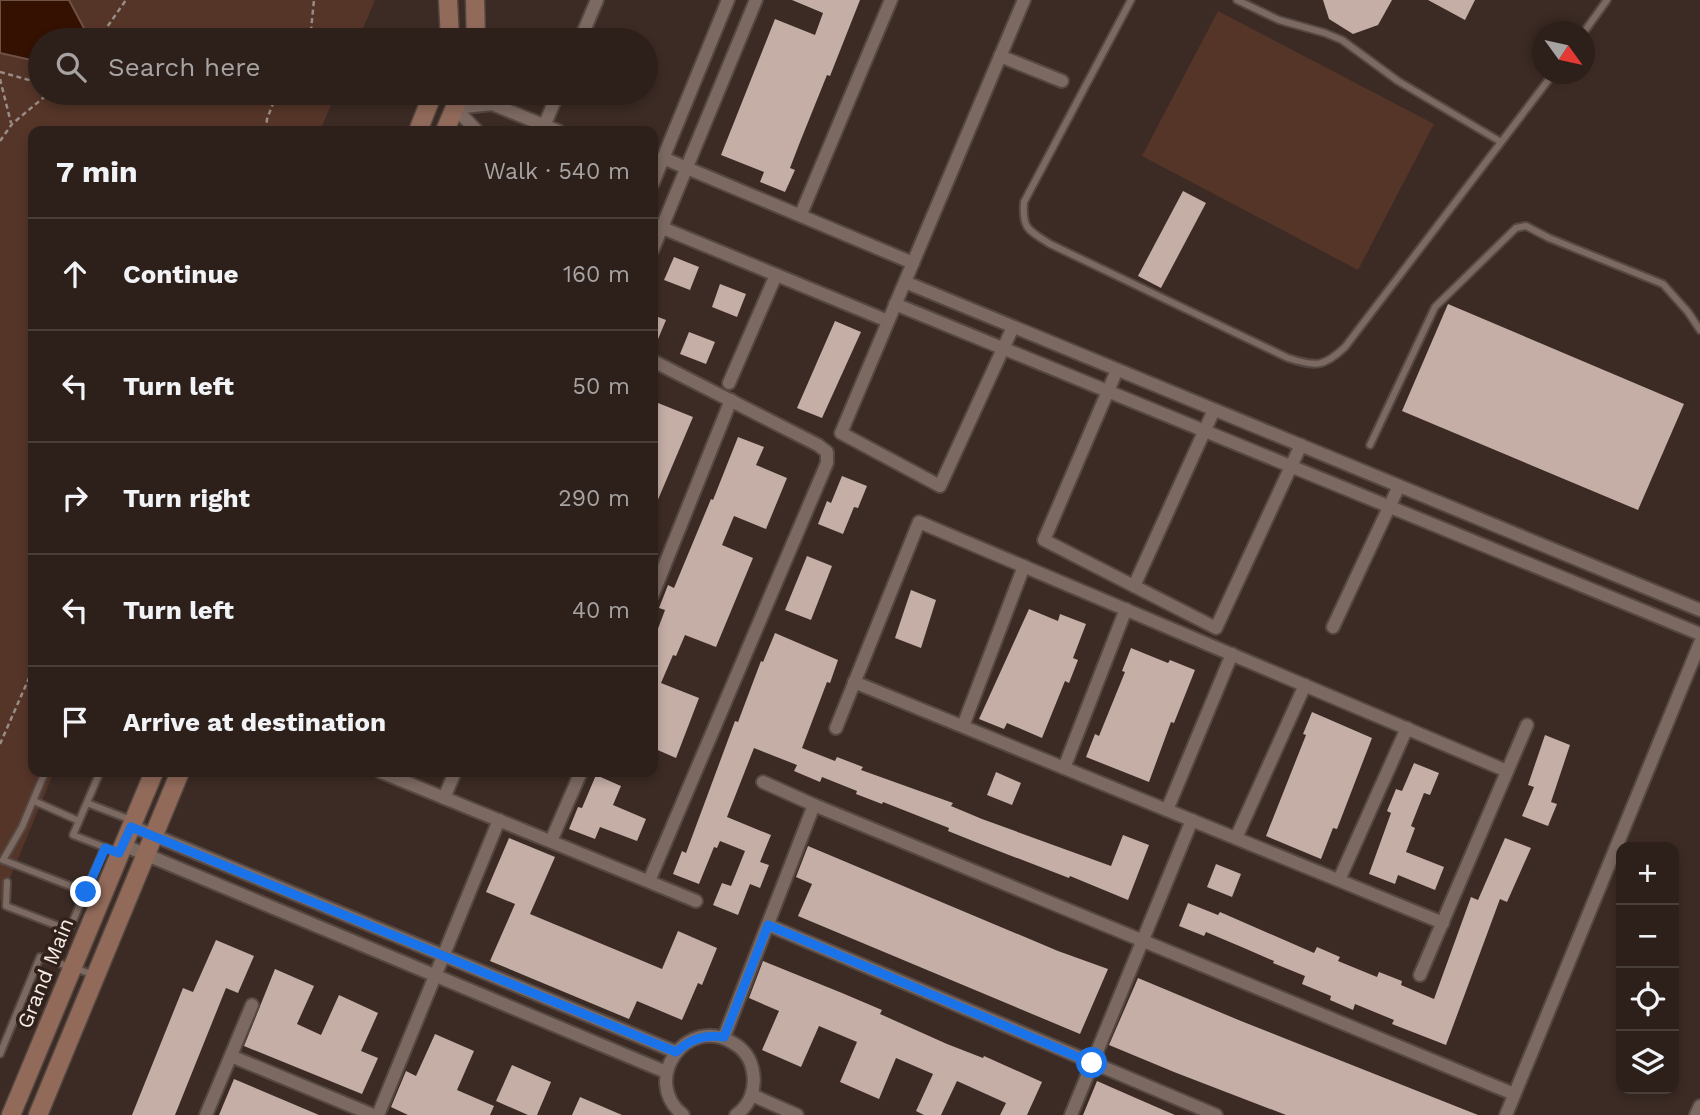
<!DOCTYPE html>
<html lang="en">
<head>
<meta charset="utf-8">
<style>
  :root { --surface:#2d201b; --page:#392d28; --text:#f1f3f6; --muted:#a7a3a3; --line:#483e3a }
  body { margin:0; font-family:"Work Sans",sans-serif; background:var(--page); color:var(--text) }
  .controls { position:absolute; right:21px; bottom:21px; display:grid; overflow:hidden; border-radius:14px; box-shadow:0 4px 10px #0003 }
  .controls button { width:63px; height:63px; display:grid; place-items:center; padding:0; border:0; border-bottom:2px solid var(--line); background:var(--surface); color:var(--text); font:35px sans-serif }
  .compass { position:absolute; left:1532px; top:21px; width:63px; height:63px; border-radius:50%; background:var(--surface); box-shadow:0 4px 10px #0003; rotate:123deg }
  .stop { position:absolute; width:21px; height:21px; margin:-16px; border:5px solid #1a73e8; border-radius:50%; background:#fff }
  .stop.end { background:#1a73e8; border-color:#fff; box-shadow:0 2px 7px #0008 }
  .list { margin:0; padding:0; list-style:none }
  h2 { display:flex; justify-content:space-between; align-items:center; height:91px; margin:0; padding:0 28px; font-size:30px }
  h2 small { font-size:23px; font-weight:400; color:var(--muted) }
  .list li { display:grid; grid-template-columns:46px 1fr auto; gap:21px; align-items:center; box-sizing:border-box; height:112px; padding:0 28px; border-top:2px solid var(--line) }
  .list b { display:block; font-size:26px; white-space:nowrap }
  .list em { font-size:23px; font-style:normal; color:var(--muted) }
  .icon { flex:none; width:38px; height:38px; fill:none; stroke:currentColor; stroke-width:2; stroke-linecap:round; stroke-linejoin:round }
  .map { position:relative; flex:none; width:1700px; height:1115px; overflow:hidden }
  .search { position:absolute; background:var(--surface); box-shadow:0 4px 10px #0003; left:28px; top:28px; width:630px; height:77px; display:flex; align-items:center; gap:18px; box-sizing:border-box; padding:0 24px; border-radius:38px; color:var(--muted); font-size:26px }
  .panel { position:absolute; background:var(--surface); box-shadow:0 4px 10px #0003; left:28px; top:126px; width:630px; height:651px; border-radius:14px }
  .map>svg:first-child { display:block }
</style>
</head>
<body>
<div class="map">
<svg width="1700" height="1115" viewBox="0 0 1700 1115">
  <rect width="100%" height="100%" fill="#3c2b24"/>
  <g fill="#553528">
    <path d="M 0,0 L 375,0 L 358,40 L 40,40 L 40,93 L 336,93 L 320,131 L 33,131 L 33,772 L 54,772 L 0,902 Z"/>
    <path d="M 1218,11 L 1434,124 L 1358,270 L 1142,156 Z"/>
  </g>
  <path fill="#351102" stroke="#6f5246" stroke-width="2" d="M 0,0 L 69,0 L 86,32 L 74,40 L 40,40 L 40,62 L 0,53 Z"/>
  <g fill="#c4aea6">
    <path d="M 792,0 L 860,0 L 830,76 L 827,75 L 800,142 L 790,168 L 795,170 L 785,192 L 760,182 L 764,172 L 721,155 L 775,19 L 815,35 L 823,13 Z"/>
    <path d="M 1323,0 L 1392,0 L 1378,25 L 1353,34 L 1329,19 Z"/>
    <path d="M 1428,0 L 1475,0 L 1465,20 Z"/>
    <path d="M 1183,191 L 1206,203 L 1161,288 L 1138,276 Z"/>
    <path d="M 674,257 L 699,267 L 690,290 L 664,280 Z"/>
    <path d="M 720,284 L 746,294 L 737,317 L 712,307 Z"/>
    <path d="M 1448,304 L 1684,404 L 1638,510 L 1402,411 Z"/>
    <path d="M 653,315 L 666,320 L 653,351 Z"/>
    <path d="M 835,321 L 861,332 L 822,418 L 797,408 Z"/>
    <path d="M 689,332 L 715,342 L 706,364 L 680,354 Z"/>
    <path d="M 653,401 L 693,417 L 654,509 L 653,509 Z"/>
    <path d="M 738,437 L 764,447 L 756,465 L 787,478 L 766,529 L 734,516 L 722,545 L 753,558 L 716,647 L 685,635 L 676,656 L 673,655 L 661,683 L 699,698 L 676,758 L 653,748 L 653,642 L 665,610 L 659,608 L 668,585 L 674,588 L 711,499 L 713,500 Z"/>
    <path d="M 842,476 L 867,486 L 858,508 L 854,507 L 843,534 L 818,524 L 827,501 L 831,503 Z"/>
    <path d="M 807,556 L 832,566 L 811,620 L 785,610 Z"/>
    <path d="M 911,590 L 936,600 L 921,648 L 895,638 Z"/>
    <path d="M 1029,609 L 1058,621 L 1060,614 L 1086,624 L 1073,658 L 1078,660 L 1069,683 L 1065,681 L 1042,738 L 1007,723 L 1004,729 L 979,719 Z"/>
    <path d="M 775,633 L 838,660 L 830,683 L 827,682 L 802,748 L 835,761 L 837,757 L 863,767 L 861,770 L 953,803 L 951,806 L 982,819 L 1111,866 L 1123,835 L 1149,845 L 1128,900 L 1070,876 L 1069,878 L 978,843 L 948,831 L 949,828 L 883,802 L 882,804 L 856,794 L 857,791 L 822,777 L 820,782 L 794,771 L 797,765 L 754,748 L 727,817 L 771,835 L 760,862 L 769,865 L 760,888 L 750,884 L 738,915 L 713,905 L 722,883 L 731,886 L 745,851 L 720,841 L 717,848 L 714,847 L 699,884 L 673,874 L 682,851 L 686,853 L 735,721 L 738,722 L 761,661 L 763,662 Z"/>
    <path d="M 1131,648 L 1168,663 L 1170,660 L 1195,670 L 1174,723 L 1171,722 L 1149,782 L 1086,757 L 1095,734 L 1099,736 L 1125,672 L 1122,671 Z"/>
    <path d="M 1312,712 L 1372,738 L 1337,829 L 1333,828 L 1321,859 L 1266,836 L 1306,735 L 1303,734 Z"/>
    <path d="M 1545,735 L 1570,745 L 1551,802 L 1557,804 L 1548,826 L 1522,816 L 1534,787 L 1528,785 Z"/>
    <path d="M 1414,763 L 1439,773 L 1430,795 L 1424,793 L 1411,826 L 1415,828 L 1406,852 L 1444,867 L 1435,890 L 1398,875 L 1395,884 L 1369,874 L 1391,813 L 1387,811 L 1396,789 L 1402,791 Z"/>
    <path d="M 996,772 L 1021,783 L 1012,805 L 987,795 Z"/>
    <path d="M 596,775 L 621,786 L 613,805 L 646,819 L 637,841 L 600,827 L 595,839 L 569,829 L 578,807 L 582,808 Z"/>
    <path d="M 509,838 L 555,857 L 530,914 L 662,969 L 678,931 L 717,948 L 702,985 L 698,983 L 682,1020 L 637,1001 L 629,1019 L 490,961 L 515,904 L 486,892 Z"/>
    <path d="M 1505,838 L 1531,848 L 1507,902 L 1500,899 L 1446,1045 L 1392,1024 L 1394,1020 L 1355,1004 L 1353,1010 L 1330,1000 L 1331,996 L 1302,984 L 1305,976 L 1273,963 L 1274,961 L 1244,948 L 1206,932 L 1204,936 L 1179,926 L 1188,903 L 1218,915 L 1220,912 L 1314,953 L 1317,947 L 1340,957 L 1338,961 L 1377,977 L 1379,972 L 1402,981 L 1401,985 L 1434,999 L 1471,897 L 1478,900 Z"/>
    <path d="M 808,846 L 1058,951 L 1108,969 L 1080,1034 L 798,916 L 812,884 L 796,877 Z"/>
    <path d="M 1216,864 L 1241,874 L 1232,897 L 1207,887 Z"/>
    <path d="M 216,940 L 254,956 L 238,993 L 226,988 L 175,1115 L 132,1115 L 183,988 L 193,992 Z"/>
    <path d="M 763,961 L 842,993 L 882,1010 L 880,1014 L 947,1044 L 983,1058 L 984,1056 L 1042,1082 L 1027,1115 L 1000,1115 L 1006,1103 L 957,1081 L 941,1115 L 924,1115 L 916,1111 L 933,1074 L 896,1058 L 879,1099 L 840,1082 L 857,1042 L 819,1026 L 801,1067 L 762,1050 L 779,1011 L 749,998 Z"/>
    <path d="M 275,969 L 314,986 L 297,1024 L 321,1035 L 339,995 L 378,1013 L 361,1051 L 378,1058 L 362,1094 L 244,1046 Z"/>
    <path d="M 1138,978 L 1241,1021 L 1478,1115 L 1286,1115 L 1174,1072 L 1109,1045 Z"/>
    <path d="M 435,1034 L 474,1051 L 457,1090 L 494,1106 L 490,1115 L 408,1115 L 391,1107 L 406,1071 L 416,1076 Z"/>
    <path d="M 512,1065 L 551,1082 L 537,1115 L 528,1115 L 496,1101 Z"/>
    <path d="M 234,1079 L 319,1115 L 219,1115 Z"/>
    <path d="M 1097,1081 L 1138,1099 L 1175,1115 L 1083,1115 Z"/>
    <path d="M 580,1097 L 622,1115 L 572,1115 Z"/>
  </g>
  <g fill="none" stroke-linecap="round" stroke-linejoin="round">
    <g stroke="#554741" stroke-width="10">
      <g id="lane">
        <path d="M 1131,0 L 1024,202 C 1022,229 1028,230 1050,244 L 1288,358 C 1316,367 1324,367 1345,347 L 1553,74"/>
        <path d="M 1237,0 L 1279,20 L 1325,33 L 1342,40 L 1398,81 L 1501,142"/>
        <path d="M 1584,32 L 1607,0"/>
        <path d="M 1370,445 L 1435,307 L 1516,228 L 1526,226 L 1549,238 L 1663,284 L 1688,312 L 1700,330"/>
        <path d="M 100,772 L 73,835 L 117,852"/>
        <path d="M 34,801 L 79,821"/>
        <path d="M 87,803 L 131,820"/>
        <path d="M 3,860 L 22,827 L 43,777"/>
        <path d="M 3,860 L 86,892"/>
        <path d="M 7,882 L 6,906 L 69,930 L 105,847"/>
        <path d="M 0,1054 L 40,957 L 95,975"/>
      </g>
    </g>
    <g stroke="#554741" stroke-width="16">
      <g id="street">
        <path d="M 580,40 L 597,0"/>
        <path d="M 1000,56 L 1062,81"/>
        <path d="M 455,108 L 492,104 L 558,131"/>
        <path d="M 455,108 L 477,131"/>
        <path d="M 542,131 L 558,93"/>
        <path d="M 663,158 L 913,263"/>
        <path d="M 653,183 L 728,0"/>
        <path d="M 801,214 L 891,0"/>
        <path d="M 653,224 L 888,321"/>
        <path d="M 653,249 L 756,0"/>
        <path d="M 905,282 L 1700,610"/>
        <path d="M 895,304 L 1700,634"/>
        <path d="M 1013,327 L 940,486 L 841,433 L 1024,0"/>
        <path d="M 1117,370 L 1044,540 L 1216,628 L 1301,445"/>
        <path d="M 729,383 L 776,275"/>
        <path d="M 1134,586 L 1214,410"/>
        <path d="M 653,594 L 731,400"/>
        <path d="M 1333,627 L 1399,486"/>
        <path d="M 854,682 L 1443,923"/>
        <path d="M 963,726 L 1024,566"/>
        <path d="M 836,728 L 919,522 L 1507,771"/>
        <path d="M 1064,768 L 1126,609"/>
        <path d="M 381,772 L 696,901"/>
        <path d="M 763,782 L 814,805 L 1514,1094"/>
        <path d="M 444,798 L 455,772"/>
        <path d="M 1167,810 L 1232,654"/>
        <path d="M 131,826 L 676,1052"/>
        <path d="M 1236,838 L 1305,685"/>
        <path d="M 551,841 L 581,772"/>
        <path d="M 123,845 L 666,1072"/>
        <path d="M 1339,880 L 1407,728"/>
        <path d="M 649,881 L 827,463 L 827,452 L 818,445 L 653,361"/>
        <path d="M 768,925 L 1216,1115"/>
        <path d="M 1420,975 L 1527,725"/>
        <path d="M 724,1037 L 814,805"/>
        <path d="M 231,1056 L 373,1115"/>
        <path d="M 752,1095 L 797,1115"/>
        <path d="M 206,1115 L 252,1005"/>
        <path d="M 378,1115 L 499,820"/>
        <path d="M 683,1115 C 640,1080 687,1014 733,1043 C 744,1049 751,1059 753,1072 C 756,1089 750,1105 736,1115"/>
        <path d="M 1071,1115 L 1192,820"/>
        <path d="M 1506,1115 L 1700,643"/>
        <path d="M 1696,1115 L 1700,1106"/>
      </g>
    </g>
    <g stroke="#554741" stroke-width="21">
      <g id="secondary">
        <path d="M 448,0 L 450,40"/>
        <path d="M 475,0 L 476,40"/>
        <path d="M 418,131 L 433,93"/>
        <path d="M 445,131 L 461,93"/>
        <path d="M 11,1115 L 154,772"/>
        <path d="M 38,1115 L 180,772"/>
      </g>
    </g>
    <g stroke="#998b85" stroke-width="2.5" stroke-dasharray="5 3.5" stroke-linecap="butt">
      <path d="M 98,40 L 126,0"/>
      <path d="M 310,40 L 314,0"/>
      <path d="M 0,72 L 40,83"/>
      <path d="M 0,79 L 11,123"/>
      <path d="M 266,131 L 267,119 L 277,93"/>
      <path d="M 0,141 L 12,124 L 49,93"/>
      <path d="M 0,744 L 33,669"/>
    </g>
    <use href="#lane" stroke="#7c6961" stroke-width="6"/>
    <use href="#street" stroke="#7c6961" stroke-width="12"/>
    <use href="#secondary" stroke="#916a5a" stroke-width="18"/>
  </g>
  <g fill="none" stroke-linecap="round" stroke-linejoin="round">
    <path stroke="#1a73e8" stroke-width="9" d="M 86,892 L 105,848 L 119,853 L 131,827 L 676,1052 C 691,1039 704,1034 724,1037 L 768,925 L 1092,1063"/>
  </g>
  <g text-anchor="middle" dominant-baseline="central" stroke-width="7" stroke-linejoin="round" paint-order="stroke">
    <g font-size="21" fill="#f6ebe6" stroke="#31211b">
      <text transform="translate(45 973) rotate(-68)">Grand Main</text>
    </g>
  </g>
</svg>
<div class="controls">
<button>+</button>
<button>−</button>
<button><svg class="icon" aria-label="locate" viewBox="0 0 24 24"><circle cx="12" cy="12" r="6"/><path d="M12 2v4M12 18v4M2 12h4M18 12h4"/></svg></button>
<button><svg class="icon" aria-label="layers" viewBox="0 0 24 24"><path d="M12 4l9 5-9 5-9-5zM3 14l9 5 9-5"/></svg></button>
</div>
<svg class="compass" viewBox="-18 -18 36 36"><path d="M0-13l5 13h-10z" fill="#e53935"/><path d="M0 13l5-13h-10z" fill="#a7a3a3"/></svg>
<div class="stop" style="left:1092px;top:1063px"></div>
<div class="stop end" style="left:86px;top:892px"></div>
<div class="search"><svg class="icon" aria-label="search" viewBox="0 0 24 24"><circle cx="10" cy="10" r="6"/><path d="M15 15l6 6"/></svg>Search here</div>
<section class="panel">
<h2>7 min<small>Walk · 540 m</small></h2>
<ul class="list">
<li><svg class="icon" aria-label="ahead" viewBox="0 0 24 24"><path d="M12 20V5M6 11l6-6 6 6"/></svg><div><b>Continue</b></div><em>160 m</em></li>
<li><svg class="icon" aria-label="left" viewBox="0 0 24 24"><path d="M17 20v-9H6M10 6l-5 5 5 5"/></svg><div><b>Turn left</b></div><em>50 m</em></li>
<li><svg class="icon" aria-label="right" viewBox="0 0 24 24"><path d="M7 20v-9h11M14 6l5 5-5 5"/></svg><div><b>Turn right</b></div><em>290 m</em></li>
<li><svg class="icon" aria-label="left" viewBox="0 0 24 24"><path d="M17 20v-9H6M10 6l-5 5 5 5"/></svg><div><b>Turn left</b></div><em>40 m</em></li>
<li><svg class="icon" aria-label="arrive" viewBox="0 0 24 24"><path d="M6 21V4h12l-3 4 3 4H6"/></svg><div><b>Arrive at destination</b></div></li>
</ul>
</section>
</div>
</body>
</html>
